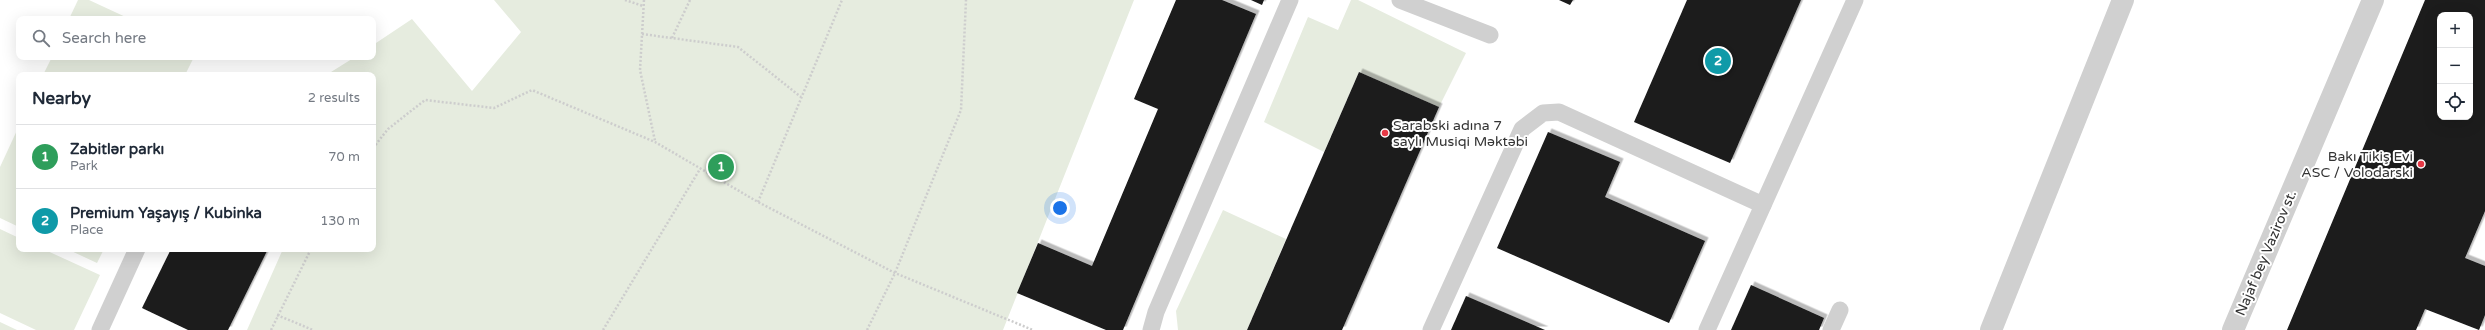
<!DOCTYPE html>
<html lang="en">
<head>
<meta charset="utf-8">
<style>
  :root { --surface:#fff; --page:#f6f6f7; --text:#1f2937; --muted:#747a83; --line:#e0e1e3; --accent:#1a73e8 }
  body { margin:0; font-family:"Varela Round",sans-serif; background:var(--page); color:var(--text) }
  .controls { position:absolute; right:12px; top:12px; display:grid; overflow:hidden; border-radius:8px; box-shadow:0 4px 16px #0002 }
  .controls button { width:36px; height:36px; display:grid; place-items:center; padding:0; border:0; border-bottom:1px solid var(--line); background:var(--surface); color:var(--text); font:20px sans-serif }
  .you { position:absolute; left:1060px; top:208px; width:14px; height:14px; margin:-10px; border:3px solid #fff; border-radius:50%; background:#1a73e8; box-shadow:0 0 0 6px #1a73e833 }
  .badge { display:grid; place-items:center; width:26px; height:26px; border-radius:50%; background:var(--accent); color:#fff; font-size:13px; font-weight:700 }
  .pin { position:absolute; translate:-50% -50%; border:2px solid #fff; box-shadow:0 1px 4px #0006 }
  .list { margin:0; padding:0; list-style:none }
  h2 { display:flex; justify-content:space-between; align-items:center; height:52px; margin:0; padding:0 16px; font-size:17px }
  h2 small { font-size:13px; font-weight:400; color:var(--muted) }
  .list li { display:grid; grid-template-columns:26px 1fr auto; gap:12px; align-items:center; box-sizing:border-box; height:64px; padding:0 16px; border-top:1px solid var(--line) }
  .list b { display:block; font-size:15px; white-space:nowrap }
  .list p { margin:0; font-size:13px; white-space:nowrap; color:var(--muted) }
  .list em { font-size:13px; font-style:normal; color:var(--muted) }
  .icon { flex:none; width:22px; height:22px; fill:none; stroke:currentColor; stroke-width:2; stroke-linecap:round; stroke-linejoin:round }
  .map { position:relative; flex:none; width:2485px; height:330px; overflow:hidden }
  .search { position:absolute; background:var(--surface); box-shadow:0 4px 16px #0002; left:16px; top:16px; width:360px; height:44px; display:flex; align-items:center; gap:10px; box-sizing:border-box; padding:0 14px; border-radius:8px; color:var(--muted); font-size:15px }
  .panel { position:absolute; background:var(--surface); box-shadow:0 4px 16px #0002; left:16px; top:72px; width:360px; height:180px; border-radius:8px }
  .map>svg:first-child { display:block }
</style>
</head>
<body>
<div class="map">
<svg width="2485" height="330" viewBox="0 0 2485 330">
  <defs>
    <filter id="shadow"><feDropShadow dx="3.5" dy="-3.5" stdDeviation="0" flood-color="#0004"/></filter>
  </defs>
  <rect width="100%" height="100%" fill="#fff"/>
  <g fill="#e6ecdf">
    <path d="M 78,0 L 89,0 L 130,19 L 69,19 Z"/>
    <path d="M 494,0 L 1134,0 L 1003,330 L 247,330 L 283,249 L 373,249 L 373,75 L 331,75 L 331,72 L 355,57 L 373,57 L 373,45 L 412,19 L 472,91 L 521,32 Z"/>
    <path d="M 1351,0 L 1358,0 L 1466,53 L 1439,107 L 1359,72 L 1324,152 L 1264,122 L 1308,17 L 1338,30 Z"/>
    <path d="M 52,57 L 194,57 L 185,75 L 43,75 Z"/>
    <path d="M 19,126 L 19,227 L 0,218 L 0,167 Z"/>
    <path d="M 1223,210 L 1286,239 L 1247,330 L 1178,330 L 1176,311 Z"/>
    <path d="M 0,229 L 19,238 L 19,249 L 43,249 L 100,275 L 74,330 L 36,330 L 0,313 Z"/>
    <path d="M 67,249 L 104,249 L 97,263 Z"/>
    <path d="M 0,322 L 17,330 L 0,330 Z"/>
  </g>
  <g fill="#1a1a1a" fill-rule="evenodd" filter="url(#shadow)">
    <path d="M 1176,0 L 1222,0 L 1256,14 L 1123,330 L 1106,330 L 1017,293 L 1038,243 L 1092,266 L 1158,109 L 1134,99 Z"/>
    <path d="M 1251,0 L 1264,0 L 1262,5 Z"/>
    <path d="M 1559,0 L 1573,0 L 1570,5 Z"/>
    <path d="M 1687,0 L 1801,0 L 1730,163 L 1634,122 Z"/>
    <path d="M 2425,0 L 2485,0 L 2485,211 L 2465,258 L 2485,266 L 2485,315 L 2479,330 L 2425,309 L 2416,330 L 2287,330 ZM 2440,15 L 2470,15 L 2470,117 L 2440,117 Z"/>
    <path d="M 1359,72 L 1439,107 L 1342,330 L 1247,330 Z"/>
    <path d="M 1548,132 L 1620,162 L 1605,197 L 1705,241 L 1669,323 L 1497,248 Z"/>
    <path d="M 171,249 L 268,249 L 228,330 L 188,330 L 142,308 Z"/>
    <path d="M 1751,285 L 1824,318 L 1819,330 L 1731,330 Z"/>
    <path d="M 1466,296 L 1545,330 L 1451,330 Z"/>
  </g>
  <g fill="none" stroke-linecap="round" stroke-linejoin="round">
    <g stroke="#cdcdcd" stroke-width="2.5" stroke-dasharray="2 2" stroke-linecap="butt">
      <path d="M 625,0 L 643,6"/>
      <path d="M 644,0 L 640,70 L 655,141"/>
      <path d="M 642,34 L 738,47 L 801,97"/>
      <path d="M 672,38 L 690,0"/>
      <path d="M 373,148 L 388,129 L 425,100 L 494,108 L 532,90 L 655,142 L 758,202 L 895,273 L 1033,330"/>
      <path d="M 758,202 L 842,0"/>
      <path d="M 277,315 L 313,330"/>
      <path d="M 271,330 L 311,249"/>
      <path d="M 603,330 L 700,169"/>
      <path d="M 867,330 L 895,273 L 961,110 L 966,0"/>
    </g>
    <g stroke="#d0d0d0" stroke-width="17">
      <path d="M 1400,0 L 1490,35"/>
      <path d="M 100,330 L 137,249"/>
      <path d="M 1151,330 L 1156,312 L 1290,0"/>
      <path d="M 1431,330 L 1522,129 L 1543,113 L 1559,112 L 1763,205"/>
      <path d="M 1707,330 L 1855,0"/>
      <path d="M 1831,330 L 1840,310"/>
    </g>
    <g stroke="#d0d0d0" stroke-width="22">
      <path d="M 1991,330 L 2123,0"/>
      <path d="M 2233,330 L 2373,0"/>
    </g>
  </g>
  <g fill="#e63946" stroke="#fff" stroke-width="1.5">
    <circle cx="1385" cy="133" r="4"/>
    <circle cx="2421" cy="164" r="4"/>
  </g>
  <g text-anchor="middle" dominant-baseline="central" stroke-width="4" stroke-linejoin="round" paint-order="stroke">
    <g font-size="14" fill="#333" stroke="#fff" text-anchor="start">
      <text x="1393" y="125">Sarabski adına 7<tspan x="1393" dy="16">saylı Musiqi Məktəbi</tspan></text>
      <text x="2413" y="156" text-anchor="end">Bakı Tikiş Evi<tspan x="2413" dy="16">ASC / Volodarski</tspan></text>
    </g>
    <g font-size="14" fill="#333" stroke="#fff">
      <text transform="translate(2266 253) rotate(-67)">Najaf bey Vazirov st.</text>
    </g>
  </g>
</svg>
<div class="controls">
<button>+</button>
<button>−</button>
<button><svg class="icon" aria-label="locate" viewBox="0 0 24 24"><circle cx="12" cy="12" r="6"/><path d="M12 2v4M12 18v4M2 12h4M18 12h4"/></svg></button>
</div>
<div class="you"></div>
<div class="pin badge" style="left:721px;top:167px;background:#2e9e5b">1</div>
<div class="pin badge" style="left:1718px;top:61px;background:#0f9aa8">2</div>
<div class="search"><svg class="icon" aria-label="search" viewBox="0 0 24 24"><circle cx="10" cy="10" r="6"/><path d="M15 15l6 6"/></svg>Search here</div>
<section class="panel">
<h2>Nearby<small>2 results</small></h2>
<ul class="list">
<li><span class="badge" style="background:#2e9e5b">1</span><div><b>Zabitlər parkı</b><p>Park</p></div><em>70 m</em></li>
<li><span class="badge" style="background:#0f9aa8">2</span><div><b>Premium Yaşayış / Kubinka</b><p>Place</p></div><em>130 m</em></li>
</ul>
</section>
</div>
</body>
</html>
